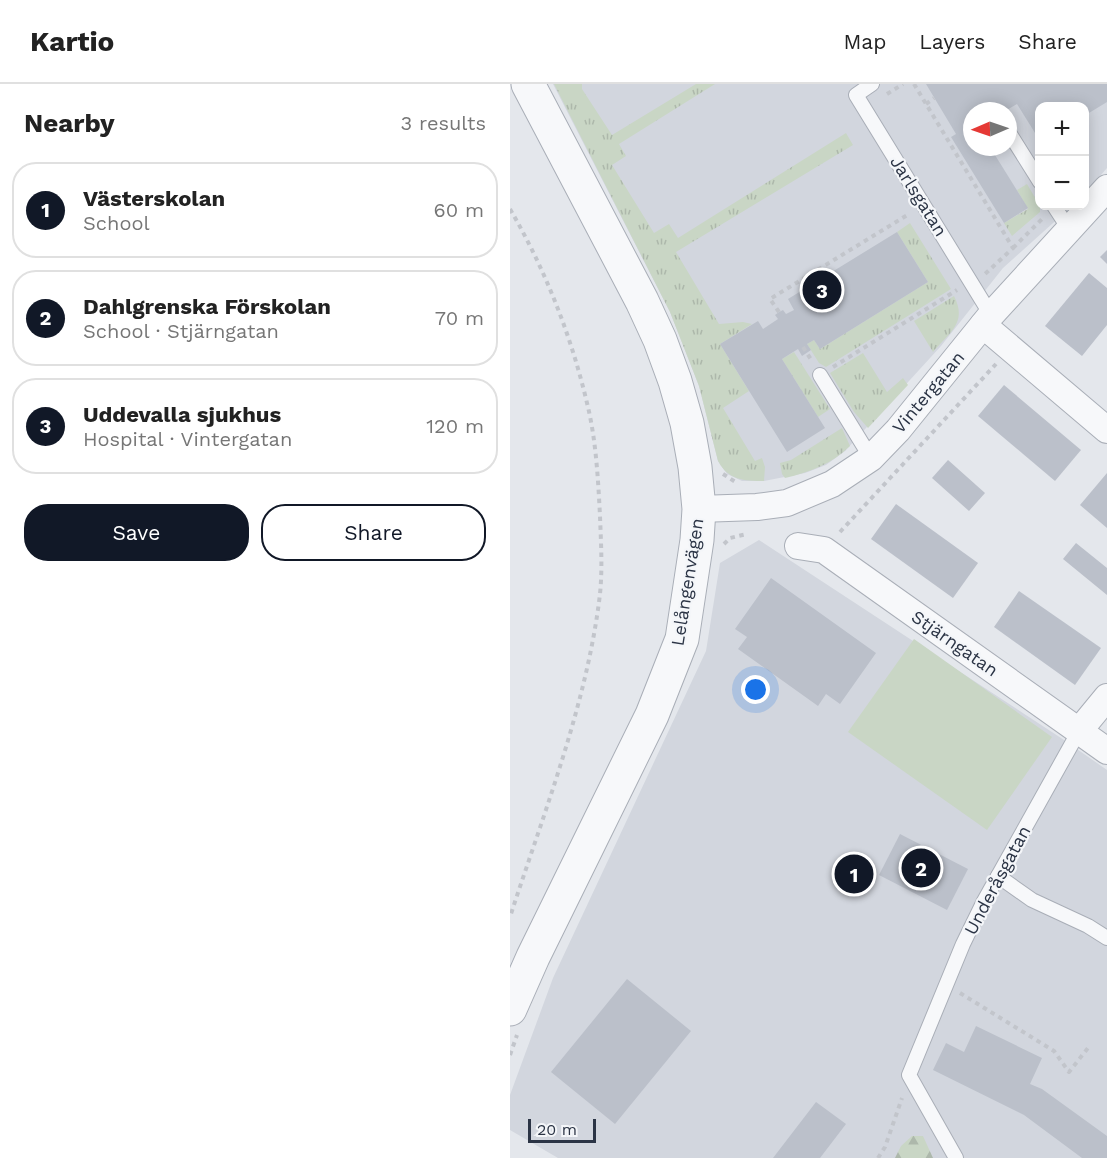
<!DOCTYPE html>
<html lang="en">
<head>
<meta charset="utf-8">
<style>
  :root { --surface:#fff; --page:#f6f6f6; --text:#222; --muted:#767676; --line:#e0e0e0; --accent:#111827 }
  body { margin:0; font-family:"Work Sans",sans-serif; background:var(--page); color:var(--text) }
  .controls { position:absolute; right:18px; top:18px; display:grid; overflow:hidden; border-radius:12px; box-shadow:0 3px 15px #0003 }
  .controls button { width:54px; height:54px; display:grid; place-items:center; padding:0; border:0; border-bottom:2px solid var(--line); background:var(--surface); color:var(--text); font:30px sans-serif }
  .compass { position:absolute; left:453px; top:18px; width:54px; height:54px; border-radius:50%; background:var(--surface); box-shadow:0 3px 15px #0003; rotate:268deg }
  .scale { position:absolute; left:18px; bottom:15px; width:68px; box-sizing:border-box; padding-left:6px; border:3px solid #2b3445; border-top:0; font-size:16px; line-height:21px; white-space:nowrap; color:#2b3445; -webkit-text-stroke:4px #f4f6f9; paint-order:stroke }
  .you { position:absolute; left:246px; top:606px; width:21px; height:21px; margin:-15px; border:4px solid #fff; border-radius:50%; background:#1a73e8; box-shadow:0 0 0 9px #1a73e833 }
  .badge { display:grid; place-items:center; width:39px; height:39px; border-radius:50%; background:var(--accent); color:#fff; font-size:20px; font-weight:700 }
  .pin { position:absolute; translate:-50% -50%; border:3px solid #fff; box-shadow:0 2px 6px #0006 }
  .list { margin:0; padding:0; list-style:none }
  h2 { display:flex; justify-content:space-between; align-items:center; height:78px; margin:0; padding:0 24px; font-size:26px }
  h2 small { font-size:20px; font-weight:400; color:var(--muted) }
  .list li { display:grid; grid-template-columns:39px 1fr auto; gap:18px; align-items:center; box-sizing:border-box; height:96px; margin:0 12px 12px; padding:0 12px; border:2px solid var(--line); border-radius:24px }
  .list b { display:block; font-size:22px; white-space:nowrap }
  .list p { margin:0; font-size:20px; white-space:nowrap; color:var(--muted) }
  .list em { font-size:20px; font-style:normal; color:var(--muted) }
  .actions { display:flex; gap:12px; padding:18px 24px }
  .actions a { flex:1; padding:14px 0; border:2px solid var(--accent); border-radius:24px; text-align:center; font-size:21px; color:var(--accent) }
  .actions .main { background:var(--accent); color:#fff }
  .map { position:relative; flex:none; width:597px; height:1074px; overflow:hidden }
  header { display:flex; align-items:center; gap:36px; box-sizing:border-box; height:84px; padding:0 30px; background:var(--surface); border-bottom:2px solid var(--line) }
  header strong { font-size:28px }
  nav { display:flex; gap:33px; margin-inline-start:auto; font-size:21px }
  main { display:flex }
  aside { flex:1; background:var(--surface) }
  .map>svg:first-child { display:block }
</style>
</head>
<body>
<header>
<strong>Kartio</strong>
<nav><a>Map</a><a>Layers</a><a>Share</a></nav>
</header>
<main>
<aside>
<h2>Nearby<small>3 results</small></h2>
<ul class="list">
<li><span class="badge">1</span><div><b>Västerskolan</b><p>School</p></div><em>60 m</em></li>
<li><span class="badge">2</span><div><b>Dahlgrenska Förskolan</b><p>School · Stjärngatan</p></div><em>70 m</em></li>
<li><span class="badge">3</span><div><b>Uddevalla sjukhus</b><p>Hospital · Vintergatan</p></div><em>120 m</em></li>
</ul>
<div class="actions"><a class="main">Save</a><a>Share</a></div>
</aside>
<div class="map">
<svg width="597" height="1074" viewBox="0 0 597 1074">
  <defs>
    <pattern id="grass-tufts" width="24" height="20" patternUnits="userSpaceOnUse" patternTransform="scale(1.5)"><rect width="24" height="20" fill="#c9d6c5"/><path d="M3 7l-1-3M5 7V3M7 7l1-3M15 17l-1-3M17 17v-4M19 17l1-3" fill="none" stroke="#adb8ab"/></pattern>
    <pattern id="forest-firs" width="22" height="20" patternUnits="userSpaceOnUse" patternTransform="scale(1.5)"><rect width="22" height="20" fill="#c9d6c5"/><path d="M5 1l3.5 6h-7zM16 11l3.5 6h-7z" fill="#adb8ab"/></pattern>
  </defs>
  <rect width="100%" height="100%" fill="#e4e7ec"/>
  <g fill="#d2d6de" fill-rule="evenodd">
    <path d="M 43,0 L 597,0 L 597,84 L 575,109 L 574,22 L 530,22 L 530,122 L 562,122 L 493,184 L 431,262 L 335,367 L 316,381 L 295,389 L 254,397 L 232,397 L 217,390 L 208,377 L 189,302 L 160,228 ZM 462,27 L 498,27 L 498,63 L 462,63 Z"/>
    <path d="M 249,456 L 551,654 L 597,686 L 597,1074 L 48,1074 L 0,1046 L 0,1011 L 43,894 L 196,567 L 210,479 Z"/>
  </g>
  <g fill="url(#grass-tufts)">
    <path d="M 44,0 L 72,0 L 72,5 L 102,51 L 186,0 L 205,0 L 109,60 L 116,72 L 102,81 L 144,149 L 159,140 L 168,154 L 336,49 L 343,61 L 166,168 L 209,240 L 233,238 L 242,240 L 210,260 L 239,307 L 213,324 L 245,377 L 252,374 L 255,383 L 254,397 C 234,397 218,396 208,377 L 189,302 L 160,228 Z"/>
    <path d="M 517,100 L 530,122 L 530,128 L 502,152 L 494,139 L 518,125 L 507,106 Z"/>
    <path d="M 400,139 L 441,205 L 316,283 L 309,279 L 297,260 L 304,256 L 310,265 L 418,198 L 387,148 Z"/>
    <path d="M 444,212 C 458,239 439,249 423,268 L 404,237 Z"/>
    <path d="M 284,268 L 320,325 L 308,333 L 272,275 Z"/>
    <path d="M 353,269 L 377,308 L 393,294 L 398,301 L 358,344 L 344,328 L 320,289 Z"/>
    <path d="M 332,344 L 340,362 C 322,380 300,388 275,394 L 272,390 L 270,379 L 281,376 Z"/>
  </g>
  <path fill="url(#forest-firs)" d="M 402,1052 L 413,1052 L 423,1074 L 385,1074 L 391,1062 Z"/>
  <path fill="#c9d6c5" d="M 404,555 L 542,653 L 477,746 L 338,648 Z"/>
  <g fill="#bbc0ca">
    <path d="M 416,0 L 597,0 L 597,18 L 574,32 L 574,22 L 530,22 L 530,57 L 507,20 L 495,27 L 462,27 L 462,63 L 480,63 L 518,124 L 494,139 L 441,53 L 446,50 Z"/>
    <path d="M 387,148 L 418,198 L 310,265 L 304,256 L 297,260 L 301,266 L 292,272 L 288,265 L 272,275 L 315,344 L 277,368 L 210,260 L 248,237 L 253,245 L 268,235 L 265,231 L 269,228 L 273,226 L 276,230 L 284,226 L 278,215 Z"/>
    <path d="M 597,166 L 597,180 L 590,173 Z"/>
    <path d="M 579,189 L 597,204 L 597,241 L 572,272 L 535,242 Z"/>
    <path d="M 494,301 L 571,366 L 545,397 L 468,332 Z"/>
    <path d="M 438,376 L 475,409 L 459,427 L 422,394 Z"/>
    <path d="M 597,389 L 597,444 L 570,421 Z"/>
    <path d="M 386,420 L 468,479 L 443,514 L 361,455 Z"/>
    <path d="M 566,459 L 597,484 L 597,511 L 553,475 Z"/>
    <path d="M 261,494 L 366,569 L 330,620 L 316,610 L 308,622 L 228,565 L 237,553 L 225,545 Z"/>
    <path d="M 509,507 L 591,564 L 565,601 L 484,543 Z"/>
    <path d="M 390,750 L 458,785 L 437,826 L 369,791 Z"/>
    <path d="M 117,895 L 181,947 L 105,1040 L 41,988 Z"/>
    <path d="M 466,942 L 532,974 L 520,1000 L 532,1005 L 597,1052 L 597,1074 L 572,1074 L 514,1031 L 423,986 L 436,959 L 454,968 Z"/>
    <path d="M 306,1018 L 336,1040 L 310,1074 L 263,1074 Z"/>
  </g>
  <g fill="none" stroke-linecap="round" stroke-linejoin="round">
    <g stroke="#a9aeb7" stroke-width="16">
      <g id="service">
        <path d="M 362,0 L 346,11 L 481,231"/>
        <path d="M 498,47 L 530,98"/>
        <path d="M 544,122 L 559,145"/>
        <path d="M 310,291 L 361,374"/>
        <path d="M 488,792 L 522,816 L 578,842 L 597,854"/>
        <path d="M 446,1074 L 399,991 L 453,860 L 473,819 L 569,647"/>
      </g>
    </g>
    <g stroke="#a9aeb7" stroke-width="28">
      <g id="minor">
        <path d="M 473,241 L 597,346"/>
        <path d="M 189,425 L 247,423 L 277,419 L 322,400 L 361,374 L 388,346 L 481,231 L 597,104"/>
        <path d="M 288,462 L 314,466 L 597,667"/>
        <path d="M 569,647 L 597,613"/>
      </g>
    </g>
    <g stroke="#a9aeb7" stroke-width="35">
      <path id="tertiary" d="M 0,925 L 23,873 L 142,631 L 172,555 L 187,456 L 189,425 L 185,383 L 177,339 L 165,297 L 150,256 L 132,217 L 18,0"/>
    </g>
    <g stroke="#c2c5cb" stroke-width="4" stroke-dasharray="4.5 4.5" stroke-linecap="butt">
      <path d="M 404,0 L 503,164 L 475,190"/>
      <path d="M 377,10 L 393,0"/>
      <path d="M 416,20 L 424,14"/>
      <path d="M 0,125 C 35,185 61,251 77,319 C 86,355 88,394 90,432 C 91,460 93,490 89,518 C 75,625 33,731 0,833"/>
      <path d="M 503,164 L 532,135"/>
      <path d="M 269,228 L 260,215 L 399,130"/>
      <path d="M 293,263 L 302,277"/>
      <path d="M 323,283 L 447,206"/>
      <path d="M 213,390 L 227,399"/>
      <path d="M 330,448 L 486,280"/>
      <path d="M 214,460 L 220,454 L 237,450"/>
      <path d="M 450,909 L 544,967 L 559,988 L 578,964"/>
      <path d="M 0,971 L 7,951"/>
      <path d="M 368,1074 L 375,1063 L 392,1014"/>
    </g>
    <use href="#service" stroke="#f7f8fa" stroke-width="14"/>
    <use href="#minor" stroke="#f7f8fa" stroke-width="26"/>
    <use href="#tertiary" stroke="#f7f8fa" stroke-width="33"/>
  </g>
  <g text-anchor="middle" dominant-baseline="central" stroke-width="4.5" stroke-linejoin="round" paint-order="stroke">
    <g font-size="18" fill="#2b3445" stroke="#f4f6f9">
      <text transform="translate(409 112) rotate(58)">Jarlsgatan</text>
      <text transform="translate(418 308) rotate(-50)">Vintergatan</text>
      <text transform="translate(177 498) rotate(-81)">Lelångenvägen</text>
      <text transform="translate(445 559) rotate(35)">Stjärngatan</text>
      <text transform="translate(487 796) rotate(-62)">Underåsgatan</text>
    </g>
  </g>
</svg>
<div class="controls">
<button>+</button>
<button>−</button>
</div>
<svg class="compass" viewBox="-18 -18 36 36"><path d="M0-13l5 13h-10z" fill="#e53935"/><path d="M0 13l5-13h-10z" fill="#767676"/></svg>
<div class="scale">20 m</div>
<div class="you"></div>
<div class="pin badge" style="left:344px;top:790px">1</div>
<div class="pin badge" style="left:411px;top:784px">2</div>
<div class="pin badge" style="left:312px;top:206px">3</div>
</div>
</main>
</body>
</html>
